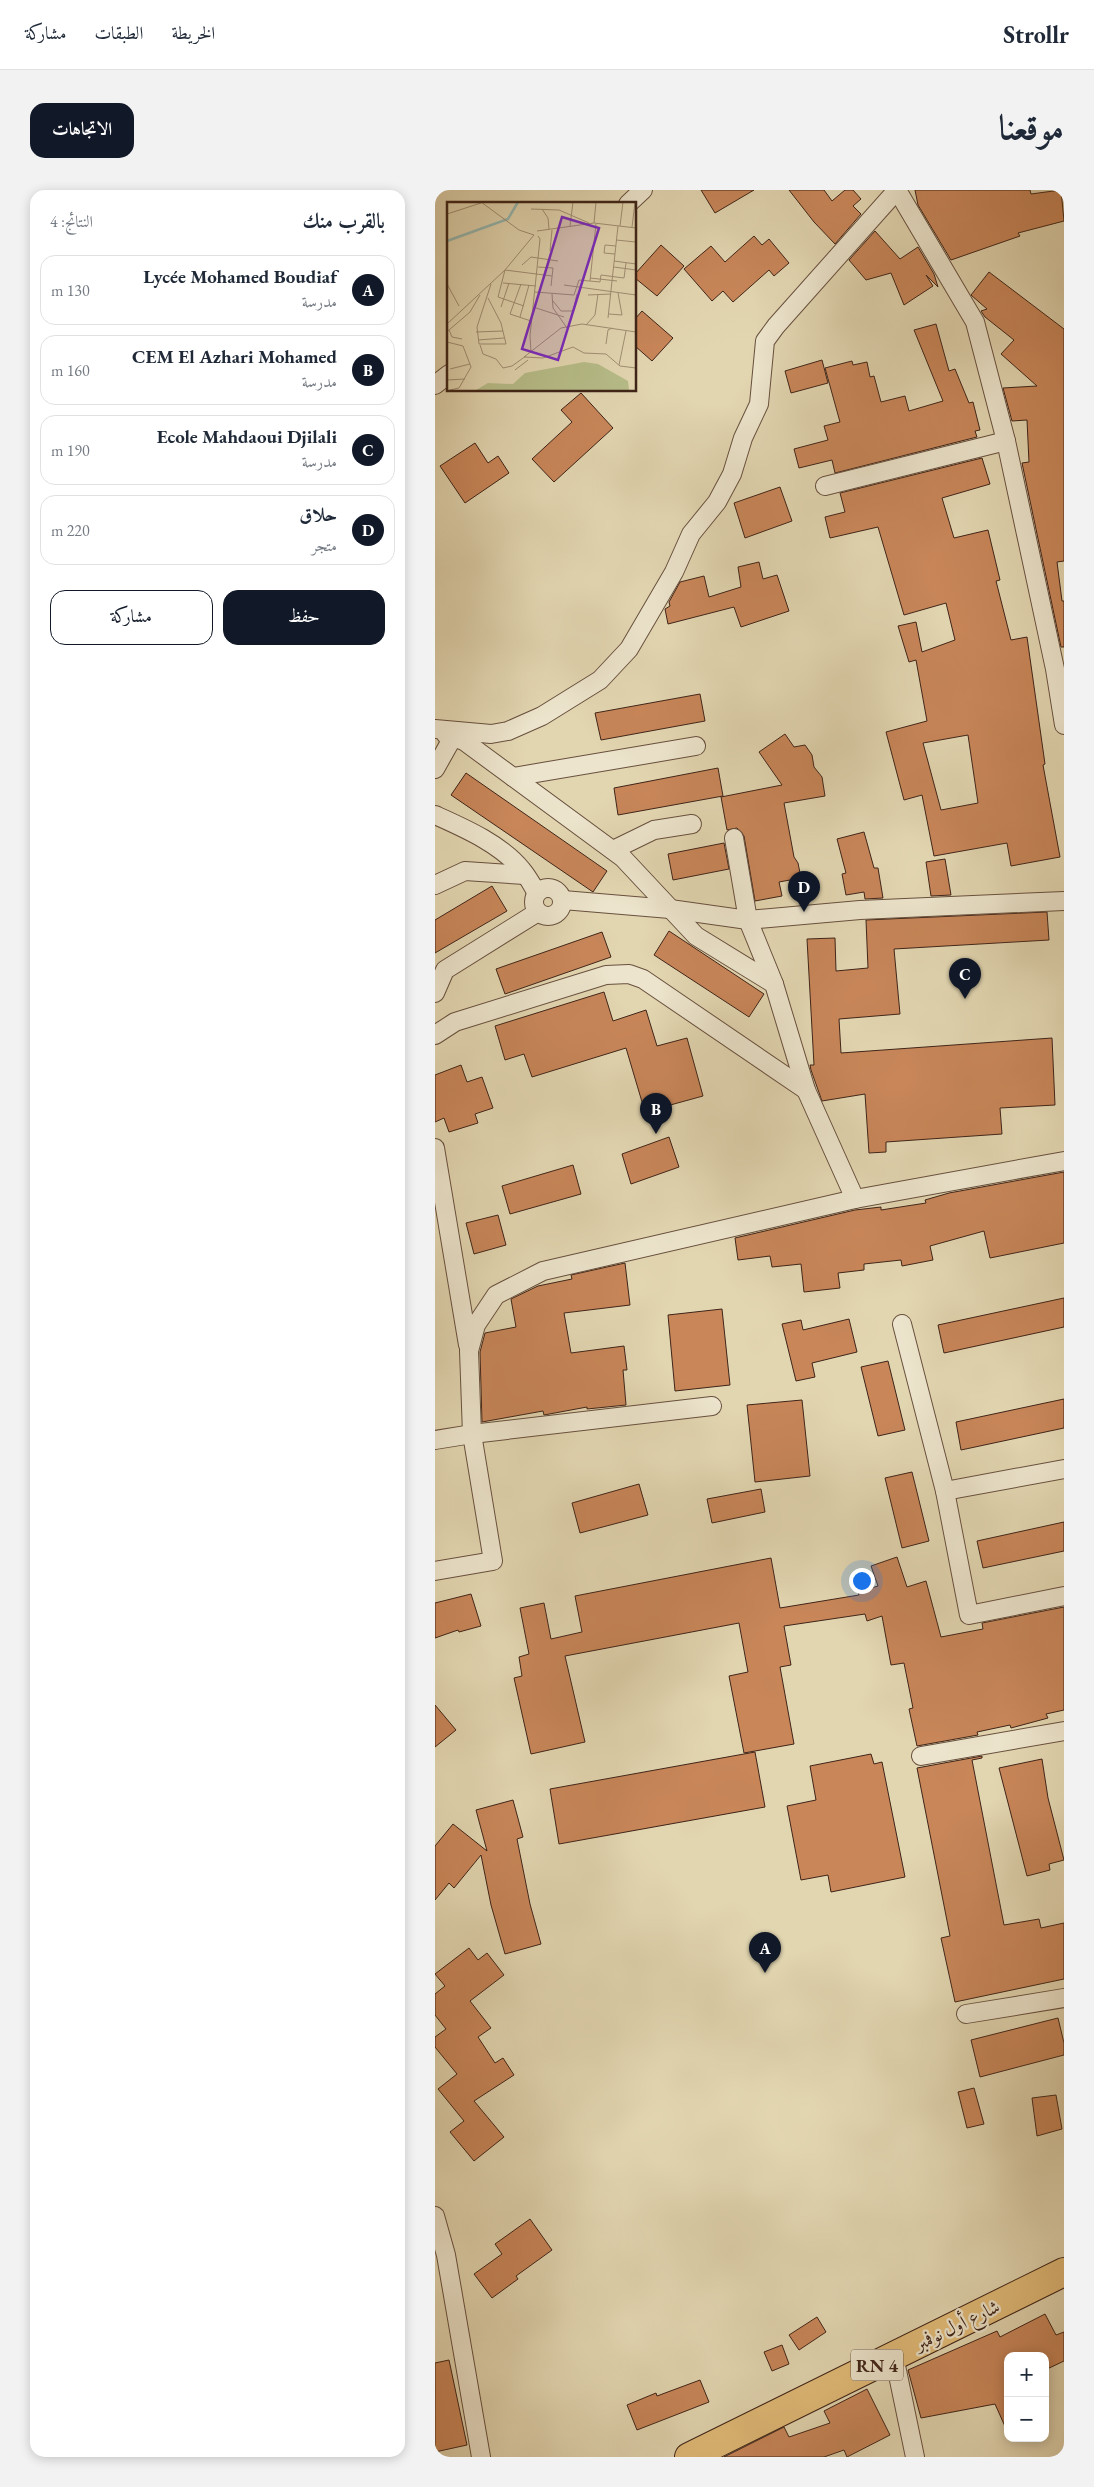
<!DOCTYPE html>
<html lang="ar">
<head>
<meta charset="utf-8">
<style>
  :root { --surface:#fff; --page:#f2f2f3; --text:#1f2937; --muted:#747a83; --line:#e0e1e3; --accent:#111827 }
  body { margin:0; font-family:"EB Garamond",Amiri,serif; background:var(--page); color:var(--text); direction:rtl }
  .controls { position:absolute; right:15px; bottom:15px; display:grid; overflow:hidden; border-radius:10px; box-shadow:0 2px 12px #0003 }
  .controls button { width:45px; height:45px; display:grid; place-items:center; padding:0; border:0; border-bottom:1px solid var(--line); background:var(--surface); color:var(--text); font:25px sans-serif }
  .you { position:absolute; left:426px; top:1390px; width:18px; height:18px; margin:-12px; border:4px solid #fff; border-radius:50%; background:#1a73e8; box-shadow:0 0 0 8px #1a73e833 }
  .badge { display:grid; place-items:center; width:32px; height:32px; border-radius:50%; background:var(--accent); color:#fff; font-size:16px; font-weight:700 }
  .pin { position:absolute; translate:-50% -41px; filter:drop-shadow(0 1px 2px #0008) }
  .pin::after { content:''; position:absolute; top:26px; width:18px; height:15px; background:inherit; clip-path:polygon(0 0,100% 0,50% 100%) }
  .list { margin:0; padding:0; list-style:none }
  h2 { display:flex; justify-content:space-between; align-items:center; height:65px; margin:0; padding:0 20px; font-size:21px }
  h2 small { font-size:16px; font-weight:400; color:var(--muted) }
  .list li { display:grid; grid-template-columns:32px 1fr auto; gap:15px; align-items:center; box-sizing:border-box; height:70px; margin:0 10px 10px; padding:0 10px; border:1px solid var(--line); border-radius:15px }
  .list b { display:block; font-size:19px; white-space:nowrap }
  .list p { margin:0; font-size:16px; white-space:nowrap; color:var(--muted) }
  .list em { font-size:16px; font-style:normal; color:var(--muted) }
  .actions { display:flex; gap:10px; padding:15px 20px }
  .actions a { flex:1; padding:11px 0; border:1px solid var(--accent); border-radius:15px; text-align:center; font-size:18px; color:var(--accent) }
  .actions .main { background:var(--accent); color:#fff }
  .map { position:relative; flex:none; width:629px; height:2267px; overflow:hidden; direction:ltr; border-radius:15px }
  header { display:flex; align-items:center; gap:30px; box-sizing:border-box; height:70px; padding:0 25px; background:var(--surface); border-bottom:1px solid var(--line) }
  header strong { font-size:24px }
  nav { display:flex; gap:28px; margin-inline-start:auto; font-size:18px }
  .intro { display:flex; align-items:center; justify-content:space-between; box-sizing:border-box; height:120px; padding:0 30px }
  h1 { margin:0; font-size:35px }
  .button { padding:12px 22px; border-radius:15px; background:var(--accent); color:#fff; font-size:18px; font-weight:700 }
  main { display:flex; gap:30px; padding:0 30px }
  aside { flex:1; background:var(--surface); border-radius:15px; box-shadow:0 2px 12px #0003 }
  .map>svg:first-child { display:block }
</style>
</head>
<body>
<header>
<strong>Strollr</strong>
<nav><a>الخريطة</a><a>الطبقات</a><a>مشاركة</a></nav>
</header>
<div class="intro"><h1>موقعنا</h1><a class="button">الاتجاهات</a></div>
<main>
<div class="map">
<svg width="629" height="2267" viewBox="0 0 629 2267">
  <rect width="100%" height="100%" fill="#e2d6b1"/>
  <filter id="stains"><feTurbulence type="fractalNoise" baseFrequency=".004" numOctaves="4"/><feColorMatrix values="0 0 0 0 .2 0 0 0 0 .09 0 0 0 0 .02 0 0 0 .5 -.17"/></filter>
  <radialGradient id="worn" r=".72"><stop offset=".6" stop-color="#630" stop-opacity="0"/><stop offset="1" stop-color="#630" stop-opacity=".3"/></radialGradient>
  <g fill="#c88659" stroke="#3f2418" fill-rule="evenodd">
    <path d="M 266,0 L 319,0 L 280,23 Z"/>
    <path d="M 354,0 L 389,0 L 397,11 L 410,0 L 418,0 L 426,9 L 418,16 L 426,24 L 400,54 L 379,32 Z"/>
    <path d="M 480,0 L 595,0 L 596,4 L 626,0 L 629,31 L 583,43 L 585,46 L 516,70 L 483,15 Z"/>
    <path d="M 440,41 L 465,69 L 483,57 L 499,84 L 503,97 L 491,85 L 498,96 L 469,115 L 456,83 L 431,90 L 414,70 Z"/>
    <path d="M 319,46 L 327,55 L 334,49 L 354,73 L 339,86 L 334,80 L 298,112 L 288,101 L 277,111 L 249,79 L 276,56 L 290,72 Z"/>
    <path d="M 226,55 L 249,76 L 222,106 L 200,88 L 200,84 Z"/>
    <path d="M 554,82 L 629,139 L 629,371 L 622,372 L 627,411 L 629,411 L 629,457 L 626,457 L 587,273 L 594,272 L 592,230 L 577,231 L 568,198 L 602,196 L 566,164 L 579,150 L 550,127 L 546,121 L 552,119 L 536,105 Z"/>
    <path d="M 207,121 L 238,148 L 217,171 L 200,156 L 200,129 Z"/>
    <path d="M 501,134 L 514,181 L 520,179 L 534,213 L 538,212 L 545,240 L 540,241 L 542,247 L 400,283 L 397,270 L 364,278 L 359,259 L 393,250 L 389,236 L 405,232 L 390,178 L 417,171 L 418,175 L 432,172 L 435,187 L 439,186 L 446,212 L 470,206 L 474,221 L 508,211 L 479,140 Z"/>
    <path d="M 387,170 L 393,193 L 356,203 L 350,181 Z"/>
    <path d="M 146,203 L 178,238 L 119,292 L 97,269 L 137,232 L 126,220 Z"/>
    <path d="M 40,253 L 53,273 L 63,266 L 74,283 L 30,313 L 5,276 Z"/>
    <path d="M 547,268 L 555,294 L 507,308 L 519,348 L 553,340 L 565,390 L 561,391 L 576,450 L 592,447 L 610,574 L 608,575 L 625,667 L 576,676 L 572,653 L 499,666 L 487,605 L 469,610 L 451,542 L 492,531 L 481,470 L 474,472 L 463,436 L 481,432 L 487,462 L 520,450 L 511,413 L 469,425 L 443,337 L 395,348 L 390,327 L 410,322 L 405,303 ZM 533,545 L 543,613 L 506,620 L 488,553 Z"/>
    <path d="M 345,297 L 357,331 L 310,348 L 299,313 Z"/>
    <path d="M 324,372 L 328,389 L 342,385 L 354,421 L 306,437 L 299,417 L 233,434 L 230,419 L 235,416 L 234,412 L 245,392 L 269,386 L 274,407 L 306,397 L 303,377 Z"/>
    <path d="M 265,504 L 270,531 L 166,550 L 160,523 Z"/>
    <path d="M 350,544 L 359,557 L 370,555 L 377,565 L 379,577 L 387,587 L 390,606 L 349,613 L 359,667 L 363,673 L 366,688 L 344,692 L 347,706 L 320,711 L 309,646 L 302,638 L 292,640 L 286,607 L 347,595 L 324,562 Z"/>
    <path d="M 283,578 L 288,606 L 183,625 L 179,598 Z"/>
    <path d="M 31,583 L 172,681 L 158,702 L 16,605 Z"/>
    <path d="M 429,642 L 439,678 L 443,678 L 448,708 L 430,709 L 429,702 L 411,705 L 407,684 L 411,683 L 402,649 Z"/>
    <path d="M 289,653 L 294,679 L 238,690 L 233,664 Z"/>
    <path d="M 510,669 L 516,705 L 496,706 L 491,672 Z"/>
    <path d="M 57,696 L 72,721 L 0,763 L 0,730 Z"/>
    <path d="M 612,722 L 614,750 L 459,759 L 465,824 L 404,829 L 406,863 L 617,848 L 620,915 L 565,918 L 567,944 L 451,952 L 451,962 L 434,963 L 430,904 L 387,911 L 376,880 L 375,875 L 379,875 L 372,749 L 400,748 L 401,781 L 433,778 L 431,730 Z"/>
    <path d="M 234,741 L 329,804 L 314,827 L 219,765 Z"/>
    <path d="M 167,742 L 176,767 L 70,804 L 61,779 Z"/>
    <path d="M 169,802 L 178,831 L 211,820 L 222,856 L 252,848 L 268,906 L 210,922 L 191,858 L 97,887 L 89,864 L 70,870 L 60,836 Z"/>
    <path d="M 26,875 L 32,892 L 47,887 L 58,918 L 40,924 L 43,933 L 14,942 L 9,928 L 0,932 L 0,885 Z"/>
    <path d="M 234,947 L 244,977 L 196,994 L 187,964 Z"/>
    <path d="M 138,975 L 146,1004 L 75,1024 L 67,996 Z"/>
    <path d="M 629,982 L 629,1053 L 555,1068 L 549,1041 L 495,1056 L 498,1070 L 467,1076 L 466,1070 L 429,1074 L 429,1080 L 403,1083 L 405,1098 L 369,1102 L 366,1074 L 337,1077 L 335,1066 L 303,1070 L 300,1048 L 420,1020 L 446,1017 L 446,1020 L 491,1013 L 490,1010 L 514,1003 Z"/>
    <path d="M 63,1025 L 71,1055 L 39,1064 L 31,1033 Z"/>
    <path d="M 190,1073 L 195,1115 L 129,1123 L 136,1163 L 189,1156 L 192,1180 L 188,1180 L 191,1215 L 152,1219 L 152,1217 L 109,1225 L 108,1221 L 47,1232 L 45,1162 L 50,1143 L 81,1137 L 76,1109 L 103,1096 L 137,1089 L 136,1085 Z"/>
    <path d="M 629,1108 L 629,1137 L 509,1163 L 503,1135 Z"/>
    <path d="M 287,1119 L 295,1195 L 240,1201 L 233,1125 Z"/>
    <path d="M 414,1129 L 422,1162 L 377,1173 L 380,1187 L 361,1191 L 347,1134 L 366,1130 L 368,1140 Z"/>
    <path d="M 453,1171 L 470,1240 L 443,1246 L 426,1177 Z"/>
    <path d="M 629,1209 L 629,1238 L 526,1260 L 521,1232 Z"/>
    <path d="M 367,1210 L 375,1286 L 320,1292 L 312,1215 Z"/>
    <path d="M 477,1282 L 494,1351 L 467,1358 L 450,1288 Z"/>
    <path d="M 204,1294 L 213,1325 L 145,1343 L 137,1313 Z"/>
    <path d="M 326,1299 L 330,1322 L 277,1333 L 272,1309 Z"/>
    <path d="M 629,1332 L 629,1361 L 548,1378 L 542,1351 Z"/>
    <path d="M 462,1367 L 472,1397 L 491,1391 L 506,1447 L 548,1439 L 547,1433 L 629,1417 L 629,1520 L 611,1524 L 613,1528 L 576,1538 L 575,1535 L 542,1542 L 543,1545 L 482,1556 L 474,1519 L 478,1518 L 469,1473 L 456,1475 L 447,1426 L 432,1431 L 430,1424 L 349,1436 L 356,1475 L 345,1477 L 359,1554 L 309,1563 L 294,1486 L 313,1482 L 304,1433 L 130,1466 L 150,1552 L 96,1564 L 79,1488 L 87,1486 L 84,1467 L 94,1464 L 85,1418 L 109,1413 L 116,1449 L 147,1442 L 140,1406 L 336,1368 L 345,1418 L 424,1405 L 423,1402 L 443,1396 L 436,1376 Z"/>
    <path d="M 36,1404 L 46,1436 L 24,1442 L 23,1440 L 0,1448 L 0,1413 Z"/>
    <path d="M 0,1515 L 21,1540 L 0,1557 Z"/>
    <path d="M 320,1562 L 330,1617 L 124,1654 L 115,1599 Z"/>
    <path d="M 436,1564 L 439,1574 L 447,1572 L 470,1687 L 396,1702 L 393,1685 L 366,1690 L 352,1616 L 381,1610 L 375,1576 Z"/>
    <path d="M 547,1566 L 547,1568 L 537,1570 L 569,1735 L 604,1729 L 606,1738 L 629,1733 L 629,1789 L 520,1812 L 506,1748 L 515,1746 L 482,1578 Z"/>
    <path d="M 607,1569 L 613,1608 L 629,1670 L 614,1674 L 615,1680 L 592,1686 L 564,1578 Z"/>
    <path d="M 78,1610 L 88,1647 L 82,1649 L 95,1714 L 106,1754 L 70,1764 L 56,1715 L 46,1665 L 19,1698 L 14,1693 L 0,1710 L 0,1656 L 18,1634 L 52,1661 L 41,1620 Z"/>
    <path d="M 34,1758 L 43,1770 L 52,1763 L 69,1785 L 35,1811 L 56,1838 L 43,1847 L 60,1873 L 68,1868 L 79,1885 L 39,1911 L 69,1947 L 39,1971 L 15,1942 L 29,1931 L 3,1899 L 22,1884 L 0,1857 L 0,1847 L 11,1839 L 0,1825 L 0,1804 L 10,1796 L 0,1784 Z"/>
    <path d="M 623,1828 L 629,1853 L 629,1865 L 545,1887 L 536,1850 Z"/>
    <path d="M 539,1898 L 549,1934 L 532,1938 L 523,1902 Z"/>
    <path d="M 621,1905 L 627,1939 L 602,1946 L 597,1908 Z"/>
    <path d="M 95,2029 L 117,2060 L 81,2086 L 83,2089 L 57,2108 L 39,2084 L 67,2064 L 60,2054 Z"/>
    <path d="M 610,2124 L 621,2145 L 629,2142 L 629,2171 L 610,2180 L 610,2166 L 573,2166 L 573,2243 L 560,2214 L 486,2228 L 473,2180 L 562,2141 L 565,2147 Z"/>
    <path d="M 382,2127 L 391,2142 L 364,2160 L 354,2145 Z"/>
    <path d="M 347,2155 L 354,2174 L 337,2181 L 329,2162 Z"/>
    <path d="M 14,2170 L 32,2255 L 0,2262 L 0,2173 Z"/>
    <path d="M 265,2190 L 274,2212 L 202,2240 L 192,2215 L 221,2203 L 222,2206 Z"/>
    <path d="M 432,2199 L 455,2245 L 412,2267 L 409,2260 L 389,2267 L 289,2267 L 349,2237 L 354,2247 L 395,2233 L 389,2221 Z"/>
  </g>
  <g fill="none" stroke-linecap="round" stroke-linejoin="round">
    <g stroke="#68503e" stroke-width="20">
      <g id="street">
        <path d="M 462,0 L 540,132 L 571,251 L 620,479 L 629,535"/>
        <path d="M 193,14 L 208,0"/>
        <path d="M 0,195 L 14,184"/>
        <path d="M 390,296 L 571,251"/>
        <path d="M 0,539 L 56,544 L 73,541 L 107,526 L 165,490 L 194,459 L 239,382 L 256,344 L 282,312 L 297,284 L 308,248 L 324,214 L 330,151 L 341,136 L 462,0"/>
        <path d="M 11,545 L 29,551 L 188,668 L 261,746 L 339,794 L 371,900 L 420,1009"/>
        <path d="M 0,579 L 18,547"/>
        <path d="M 78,587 L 261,556"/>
        <path d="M 0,625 C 29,638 66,654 87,680 C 93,687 97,695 102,703"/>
        <path d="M 299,648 L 313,730 L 339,794"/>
        <path d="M 178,660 L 219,640 L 257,634"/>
        <path d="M 0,695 L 30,681 L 90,685"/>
        <circle cx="113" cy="712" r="14"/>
        <path d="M 128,710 L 235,719 L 313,730 L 425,720 L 629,711"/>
        <path d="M 0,803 L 10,780 L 103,722"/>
        <path d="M 0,845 L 20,832 L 171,785 L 194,784 L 208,789 L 371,900"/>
        <path d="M 0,958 L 33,1155"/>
        <path d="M 467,1134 L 510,1301 L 534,1425 L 629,1406"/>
        <path d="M 0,1250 L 37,1244 L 277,1216"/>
        <path d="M 510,1301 L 629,1279"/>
        <path d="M 0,1381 L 58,1371 L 37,1244 L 34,1161 L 41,1135 L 61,1105 L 108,1081 L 420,1009 L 629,971"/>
        <path d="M 486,1566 L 629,1541"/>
        <path d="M 531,1824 L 629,1808"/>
        <path d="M 0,2026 L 11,2065 L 46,2267"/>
        <path d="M 459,2166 L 480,2267"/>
      </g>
    </g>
    <g stroke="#3f2418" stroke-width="30">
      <path id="primary" d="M 254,2267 L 629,2082"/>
    </g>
    <use href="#street" stroke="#ece4cc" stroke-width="18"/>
    <use href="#primary" stroke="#e1bb78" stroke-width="28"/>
  </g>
  <g text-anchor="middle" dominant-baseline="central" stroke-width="4.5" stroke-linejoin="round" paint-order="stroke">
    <rect fill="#ece4cc" stroke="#735e4e" stroke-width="1" x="416" y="2159.5" width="52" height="31" rx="4"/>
    <g font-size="18" font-weight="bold" fill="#3f2418">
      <text x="442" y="2175">RN 4</text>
    </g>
    <g font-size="19" fill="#3f2418" stroke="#ece4cc">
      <text transform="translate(522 2135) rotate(-26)">شارع أول نوفمبر</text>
    </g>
  </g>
  <g transform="translate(12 12)">
    <rect width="189" height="189" fill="#e2d6b1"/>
    <path d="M 137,160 L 151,162 L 181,179 L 182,188 L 29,188 L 41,181 L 66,182 L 78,171 Z" fill="#b7bd89"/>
    <path fill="none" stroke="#95b8b1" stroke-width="2.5" d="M 0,39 L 61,17 L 71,0"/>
    <path fill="none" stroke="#a18f74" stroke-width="1" d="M 34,0 L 72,28 L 87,33M 84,7 L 112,8 L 142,21M 95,7 L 101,16 L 102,27M 0,12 L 34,1M 147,21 L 149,0M 123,24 L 126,0M 173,24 L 176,0M 185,25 L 188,0M 90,29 L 147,21 L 189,26M 169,38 L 189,40M 103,49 L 105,28M 168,52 L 157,51 L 158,43 L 169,44M 167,59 L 189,62M 75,63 L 84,55 L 111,59M 91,65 L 106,66 L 104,84M 167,65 L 189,68M 143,76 L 170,79M 143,79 L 149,22M 56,81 L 89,84M 0,82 L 12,104M 74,82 L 63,112 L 84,119M 117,83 L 189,93M 88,90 L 127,93 L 132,78 L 153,80 L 154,73 L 177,76 L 179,61M 105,92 L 106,106 L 120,126M 141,93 L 164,92M 41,96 L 54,121 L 59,142 L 32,142 L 30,125 L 44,82M 106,99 L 114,109 L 126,109 L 130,92M 77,104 L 51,95 L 58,68 L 105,74M 54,105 L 62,81M 86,105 L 117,115M 162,112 L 175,113 L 171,91M 73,115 L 82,83M 161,116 L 171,24M 0,122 L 58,68 L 87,33M 139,123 L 148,113 L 151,92M 2,128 L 23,110 L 33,93M 0,129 L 2,128 L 5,135 L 15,137M 29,130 L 56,129M 189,130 L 135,122 L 114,126 L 77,155 L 96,156 L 126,145 L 137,151 L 159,152 L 173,164 L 189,166M 31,138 L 57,136M 0,140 L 16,144 L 24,165 L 12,186 L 3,188M 159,142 L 161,128 L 165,126M 33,143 L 36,152 L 49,157 L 56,166 L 65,164 L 79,154M 84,150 L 83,134 L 93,37 L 91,34M 172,163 L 179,129M 3,167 L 23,162M 68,168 L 81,158M 0,178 L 18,177"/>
    <path fill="#7b2cbf" fill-opacity="0.15" stroke="#7b2cbf" stroke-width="2.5" d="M 115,15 L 152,26 L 111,158 L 75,147 Z"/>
    <rect width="189" height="189" fill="none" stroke="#3f2418" stroke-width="2.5"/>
  </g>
  <rect width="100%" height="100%" filter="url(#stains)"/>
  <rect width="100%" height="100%" fill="url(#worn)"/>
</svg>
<div class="controls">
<button>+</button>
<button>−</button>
</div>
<div class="you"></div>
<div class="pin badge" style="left:330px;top:1783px">A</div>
<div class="pin badge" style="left:221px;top:944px">B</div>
<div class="pin badge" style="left:530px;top:809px">C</div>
<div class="pin badge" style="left:369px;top:722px">D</div>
</div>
<aside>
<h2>بالقرب منك<small>النتائج: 4</small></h2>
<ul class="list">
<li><span class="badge">A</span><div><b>Lycée Mohamed Boudiaf</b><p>مدرسة</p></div><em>130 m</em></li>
<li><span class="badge">B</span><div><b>CEM El Azhari Mohamed</b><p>مدرسة</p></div><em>160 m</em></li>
<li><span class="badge">C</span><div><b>Ecole Mahdaoui Djilali</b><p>مدرسة</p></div><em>190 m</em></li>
<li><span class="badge">D</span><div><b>حلاق</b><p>متجر</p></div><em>220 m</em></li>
</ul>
<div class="actions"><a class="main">حفظ</a><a>مشاركة</a></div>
</aside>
</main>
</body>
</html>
